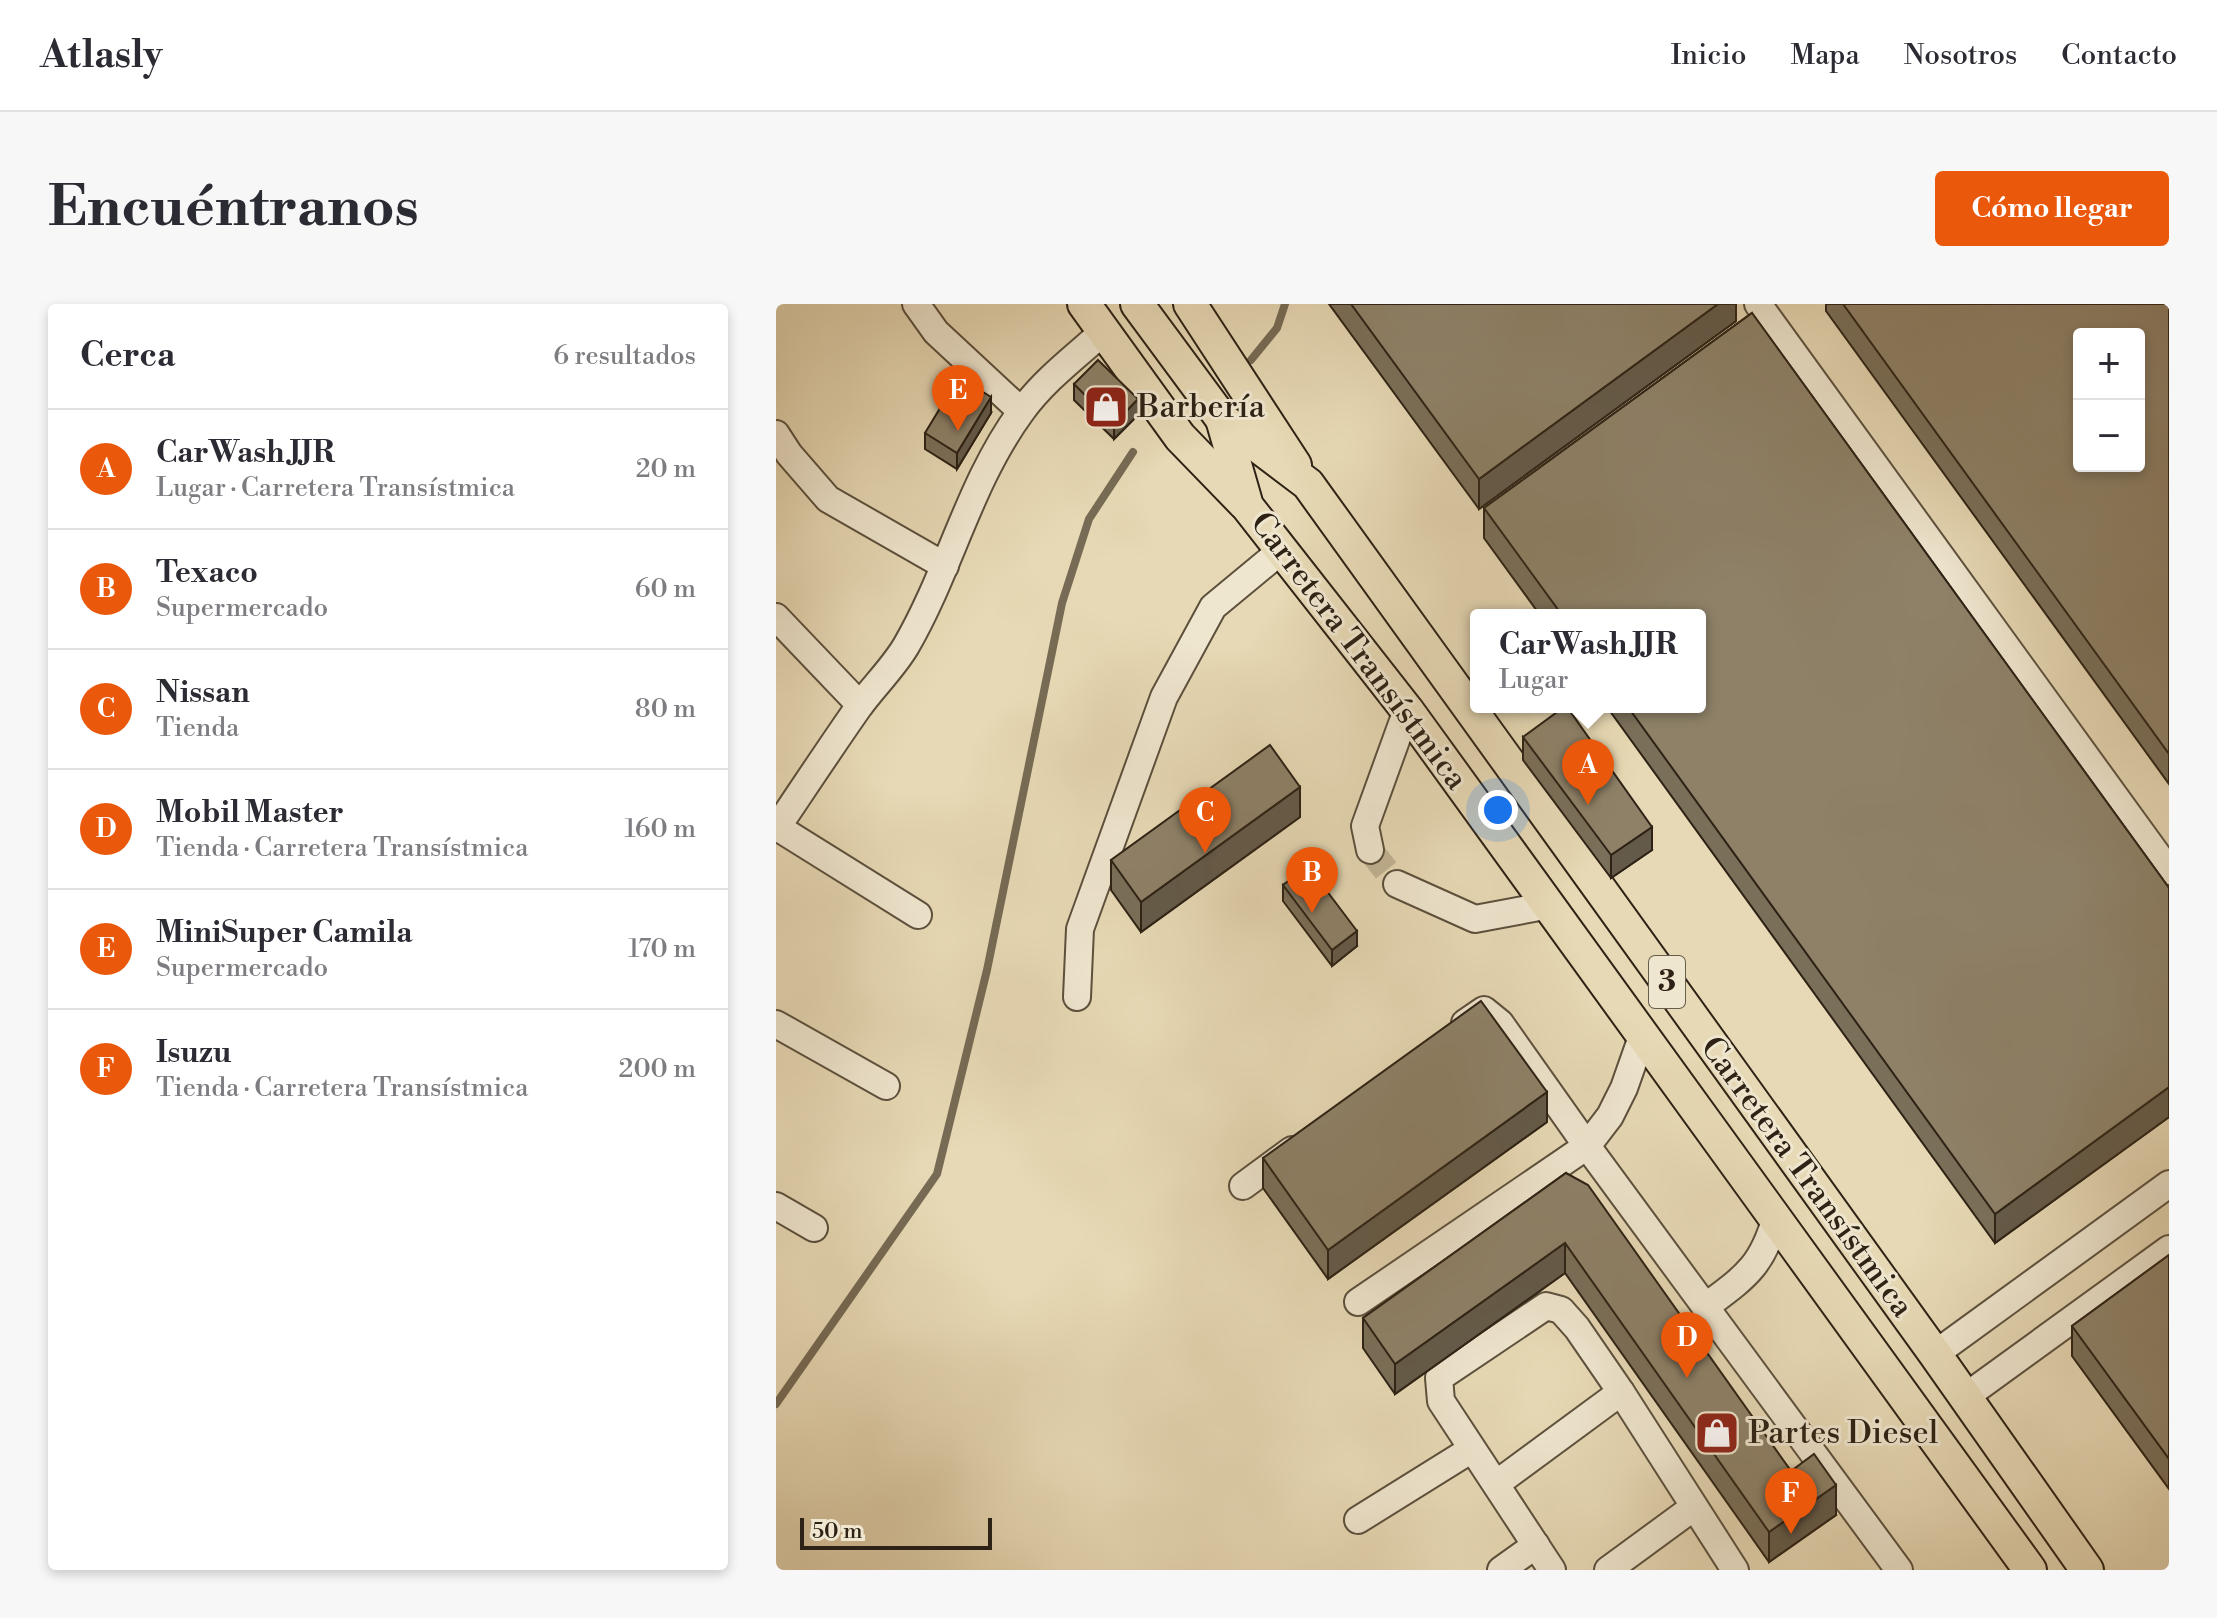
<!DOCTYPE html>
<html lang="es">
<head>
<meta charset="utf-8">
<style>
  :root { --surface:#fff; --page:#f7f7f7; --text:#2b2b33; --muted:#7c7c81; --line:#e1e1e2; --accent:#ea580c }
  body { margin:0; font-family:"Libre Bodoni",serif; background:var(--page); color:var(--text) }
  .controls { position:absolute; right:24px; top:24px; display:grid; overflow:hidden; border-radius:8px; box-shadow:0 4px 12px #0003 }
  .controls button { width:72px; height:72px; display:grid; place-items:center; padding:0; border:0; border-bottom:2px solid var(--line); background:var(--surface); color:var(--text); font:40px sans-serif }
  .scale { position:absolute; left:24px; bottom:20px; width:192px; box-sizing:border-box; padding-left:8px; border:4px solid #2d2215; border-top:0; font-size:22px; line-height:28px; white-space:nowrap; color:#2d2215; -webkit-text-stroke:6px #efe6cf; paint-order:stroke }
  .you { position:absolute; left:722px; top:506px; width:28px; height:28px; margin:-20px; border:6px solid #fff; border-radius:50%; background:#1a73e8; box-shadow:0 0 0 12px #1a73e833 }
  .badge { display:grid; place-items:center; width:52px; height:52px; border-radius:50%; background:var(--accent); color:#fff; font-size:26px; font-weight:700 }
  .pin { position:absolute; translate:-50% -66px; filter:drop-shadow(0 2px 4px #0008) }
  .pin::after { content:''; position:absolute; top:42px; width:28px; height:24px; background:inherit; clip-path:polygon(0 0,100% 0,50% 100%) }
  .popup { position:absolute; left:694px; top:305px; width:236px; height:104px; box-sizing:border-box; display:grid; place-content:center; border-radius:8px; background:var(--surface); filter:drop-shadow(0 2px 6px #0005); font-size:26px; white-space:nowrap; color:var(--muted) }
  .popup b { font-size:30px; color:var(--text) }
  .popup::after { content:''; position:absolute; left:50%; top:100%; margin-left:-16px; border:16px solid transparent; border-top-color:var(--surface) }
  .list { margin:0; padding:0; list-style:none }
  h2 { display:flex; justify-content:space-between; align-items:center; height:104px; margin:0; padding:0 32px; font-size:34px }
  h2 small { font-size:26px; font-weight:400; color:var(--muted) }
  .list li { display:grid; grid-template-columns:52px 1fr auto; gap:24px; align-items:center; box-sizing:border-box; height:120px; padding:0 32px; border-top:2px solid var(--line) }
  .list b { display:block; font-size:30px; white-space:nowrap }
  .list p { margin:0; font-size:26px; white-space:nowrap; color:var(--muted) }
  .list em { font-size:26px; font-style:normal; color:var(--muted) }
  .map { position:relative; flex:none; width:1393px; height:1266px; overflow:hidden; border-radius:8px }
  header { display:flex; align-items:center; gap:48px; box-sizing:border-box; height:112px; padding:0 40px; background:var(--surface); border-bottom:2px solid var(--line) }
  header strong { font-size:38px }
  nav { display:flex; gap:44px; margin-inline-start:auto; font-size:28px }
  .intro { display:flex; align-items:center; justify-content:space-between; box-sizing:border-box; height:192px; padding:0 48px }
  h1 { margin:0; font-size:56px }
  .button { padding:20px 36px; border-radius:8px; background:var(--accent); color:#fff; font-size:28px; font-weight:700 }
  main { display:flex; gap:48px; padding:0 48px }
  aside { flex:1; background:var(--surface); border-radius:8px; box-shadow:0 4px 12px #0003 }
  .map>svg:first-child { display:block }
</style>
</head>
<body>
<header>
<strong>Atlasly</strong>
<nav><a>Inicio</a><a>Mapa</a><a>Nosotros</a><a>Contacto</a></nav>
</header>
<div class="intro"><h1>Encuéntranos</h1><a class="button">Cómo llegar</a></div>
<main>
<aside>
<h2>Cerca<small>6 resultados</small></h2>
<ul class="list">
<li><span class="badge">A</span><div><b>CarWash JJR</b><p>Lugar · Carretera Transístmica</p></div><em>20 m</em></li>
<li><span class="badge">B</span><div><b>Texaco</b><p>Supermercado</p></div><em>60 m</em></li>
<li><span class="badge">C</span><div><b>Nissan</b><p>Tienda</p></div><em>80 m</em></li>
<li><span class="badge">D</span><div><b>Mobil Master</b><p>Tienda · Carretera Transístmica</p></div><em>160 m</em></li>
<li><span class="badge">E</span><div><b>MiniSuper Camila</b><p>Supermercado</p></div><em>170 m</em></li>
<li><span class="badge">F</span><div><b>Isuzu</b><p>Tienda · Carretera Transístmica</p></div><em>200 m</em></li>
</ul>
</aside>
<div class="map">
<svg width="1393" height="1266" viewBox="0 0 1393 1266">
  <rect width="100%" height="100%" fill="#e7d9b5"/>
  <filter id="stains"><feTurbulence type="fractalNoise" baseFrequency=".0025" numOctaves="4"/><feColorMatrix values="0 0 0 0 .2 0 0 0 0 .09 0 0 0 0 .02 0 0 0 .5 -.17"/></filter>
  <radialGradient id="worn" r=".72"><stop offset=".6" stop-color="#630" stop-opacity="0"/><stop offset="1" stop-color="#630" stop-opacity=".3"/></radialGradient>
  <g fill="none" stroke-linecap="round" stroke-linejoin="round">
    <g stroke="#776b55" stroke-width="8">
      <path d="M 475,56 L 501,24 L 509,0"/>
      <path d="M 0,1100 L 161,870 L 211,666 L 286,299 L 313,215 L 357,148"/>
    </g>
    <path stroke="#c2b495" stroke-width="26" stroke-dasharray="26 13" stroke-linecap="butt" d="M 594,546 L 621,580"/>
    <g stroke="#5c503d" stroke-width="30">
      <g id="minor">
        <path d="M 140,0 L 160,28 L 245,107"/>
        <path d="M 982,0 L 1393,567"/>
        <path d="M 0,130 L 13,150 L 52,195 L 169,262"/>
        <path d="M 0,313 L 84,401"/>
        <path d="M 1,523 L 142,611"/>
        <path d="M 0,525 C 27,485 54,444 82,404 C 97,383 117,364 130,342 C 174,266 193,179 245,108 C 267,77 299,53 327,28"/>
        <path d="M 594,546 L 589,522 L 631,406"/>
        <path d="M 621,580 L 699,615 L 774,601"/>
        <path d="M 301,693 L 304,625 L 388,393 L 437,303 L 507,245"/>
        <path d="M 689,719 L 708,706 L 724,719 L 811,842 L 1123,1266"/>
        <path d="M 0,720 L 110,782"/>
        <path d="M 467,882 L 516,846"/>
        <path d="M 0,902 L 38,924"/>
        <path d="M 582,998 L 811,842 L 834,812 L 848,784 L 867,730"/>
        <path d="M 929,1003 C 969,973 986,963 1000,913"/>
        <path d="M 1159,1050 L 1393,880"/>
        <path d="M 1189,1093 L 1393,945"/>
        <path d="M 720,1180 L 845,1088"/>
        <path d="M 582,1216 L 696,1145"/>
        <path d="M 725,1266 L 760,1241"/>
        <path d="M 776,1266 L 665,1097 L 663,1074 L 770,1002 L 785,1006 L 801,1024 L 845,1088 L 959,1266"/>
        <path d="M 832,1266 L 918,1203"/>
      </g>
    </g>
    <g stroke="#2d2215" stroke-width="36">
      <g id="major">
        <path d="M 308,0 L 404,133 L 468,199"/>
        <path d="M 361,0 L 446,115 L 532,180 L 1159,1050 L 1311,1266"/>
        <path d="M 414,0 L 519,161"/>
        <path d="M 446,115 L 471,202 L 631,406 L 1254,1266"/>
      </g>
    </g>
    <use href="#minor" stroke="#efe6cf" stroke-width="26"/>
    <use href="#major" stroke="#e7d9b5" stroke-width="32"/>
  </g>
  <g fill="#7a6f59" stroke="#2d2215" stroke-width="2">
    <path d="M 553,0 L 960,0 L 960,17 L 703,205 Z"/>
    <path d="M 1050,0 L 1393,0 L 1393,480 L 1050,7 Z"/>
    <path d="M 976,9 L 1393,584 L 1393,813 L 1219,939 L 831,403 L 924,403 L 924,311 L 764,311 L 708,234 L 708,204 Z"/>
    <path d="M 298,80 L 362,111 L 338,135 L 298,96 Z"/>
    <path d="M 215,109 L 181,165 L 149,145 L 149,129 Z"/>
    <path d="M 747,433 L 876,546 L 835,574 L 747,456 Z"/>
    <path d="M 524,513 L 365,628 L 335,586 L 335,556 Z"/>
    <path d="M 507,581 L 581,642 L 556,662 L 507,597 Z"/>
    <path d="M 771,818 L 552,975 L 487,884 L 487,854 Z"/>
    <path d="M 790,869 L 1015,1167 L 1060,1211 L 993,1258 L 789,969 L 619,1090 L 587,1044 L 587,1014 Z"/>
    <path d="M 1393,951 L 1393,1185 L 1296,1052 L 1296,1022 Z"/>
  </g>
  <g fill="#635a49" stroke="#2d2215" stroke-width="2">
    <path d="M 942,0 L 960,0 L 960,17 L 703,205 L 703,175 Z"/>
    <path d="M 215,93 L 215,109 L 181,165 L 181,149 Z"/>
    <path d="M 362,95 L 362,111 L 338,135 L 338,120 Z"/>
    <path d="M 524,483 L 524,513 L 365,628 L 365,598 Z"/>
    <path d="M 876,523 L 876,546 L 835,574 L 835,551 Z"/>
    <path d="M 581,627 L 581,642 L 556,662 L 556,646 Z"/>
    <path d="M 1393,783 L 1393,813 L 1219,939 L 1219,910 Z"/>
    <path d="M 771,788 L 771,818 L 552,975 L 552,946 Z"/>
    <path d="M 789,939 L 789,969 L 619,1090 L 619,1060 Z"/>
    <path d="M 1060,1181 L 1060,1211 L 993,1258 L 993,1228 Z"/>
  </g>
  <g fill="#8e8168" stroke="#2d2215" stroke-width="2" fill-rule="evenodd">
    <path d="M 575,0 L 942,0 L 703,175 Z"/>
    <path d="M 1067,0 L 1393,0 L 1393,450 ZM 1303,30 L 1363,30 L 1363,162 L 1303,162 Z"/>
    <path d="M 976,9 L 1393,584 L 1393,783 L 1219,910 L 852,403 L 924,403 L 924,311 L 786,311 L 708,204 Z"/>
    <path d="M 322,56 L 362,95 L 338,120 L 298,80 Z"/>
    <path d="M 183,73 L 215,93 L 181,149 L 149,129 Z"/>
    <path d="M 788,403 L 791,403 L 876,523 L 835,551 L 747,433 Z"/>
    <path d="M 494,441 L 524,483 L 365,598 L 335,556 Z"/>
    <path d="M 532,562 L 581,627 L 556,646 L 507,581 Z"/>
    <path d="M 705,697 L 771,788 L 552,946 L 487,854 Z"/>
    <path d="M 790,869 L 812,881 L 1015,1167 L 1038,1150 L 1060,1181 L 993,1228 L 789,939 L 619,1060 L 587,1014 Z"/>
    <path d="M 1393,951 L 1393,1155 L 1296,1022 Z"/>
  </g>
  <defs>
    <g id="shop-square" transform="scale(2.3)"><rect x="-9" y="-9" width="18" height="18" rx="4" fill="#8f2418" stroke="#efe6cf"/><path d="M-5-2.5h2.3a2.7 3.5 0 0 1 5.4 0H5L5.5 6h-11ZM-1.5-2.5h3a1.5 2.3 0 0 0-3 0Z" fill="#fff"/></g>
  </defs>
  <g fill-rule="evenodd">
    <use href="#shop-square" x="330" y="103"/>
    <use href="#shop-square" x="941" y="1129"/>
  </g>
  <g text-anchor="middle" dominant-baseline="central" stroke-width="6" stroke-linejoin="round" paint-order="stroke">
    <rect fill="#efe6cf" stroke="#675d4d" stroke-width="2" x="873" y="652" width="36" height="52" rx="6"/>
    <g font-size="30" font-weight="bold" fill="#2d2215">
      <text x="891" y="678">3</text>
    </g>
    <g font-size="32" fill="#2d2215" stroke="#efe6cf" text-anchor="start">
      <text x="361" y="103">Barbería</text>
      <text x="972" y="1129">Partes Diesel</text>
    </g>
    <g font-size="32" fill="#2d2215" stroke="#efe6cf">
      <text transform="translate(583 347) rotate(53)">Carretera Transístmica</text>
      <text transform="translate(1031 873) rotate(54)">Carretera Transístmica</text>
    </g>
  </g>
  <rect width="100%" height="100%" filter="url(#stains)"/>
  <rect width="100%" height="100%" fill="url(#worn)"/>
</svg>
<div class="controls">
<button>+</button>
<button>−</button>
</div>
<div class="scale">50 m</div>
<div class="you"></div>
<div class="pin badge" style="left:812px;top:501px">A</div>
<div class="popup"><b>CarWash JJR</b>Lugar</div>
<div class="pin badge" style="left:536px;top:609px">B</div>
<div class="pin badge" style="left:429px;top:549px">C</div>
<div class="pin badge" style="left:911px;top:1074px">D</div>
<div class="pin badge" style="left:182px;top:127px">E</div>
<div class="pin badge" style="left:1015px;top:1230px">F</div>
</div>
</main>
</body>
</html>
